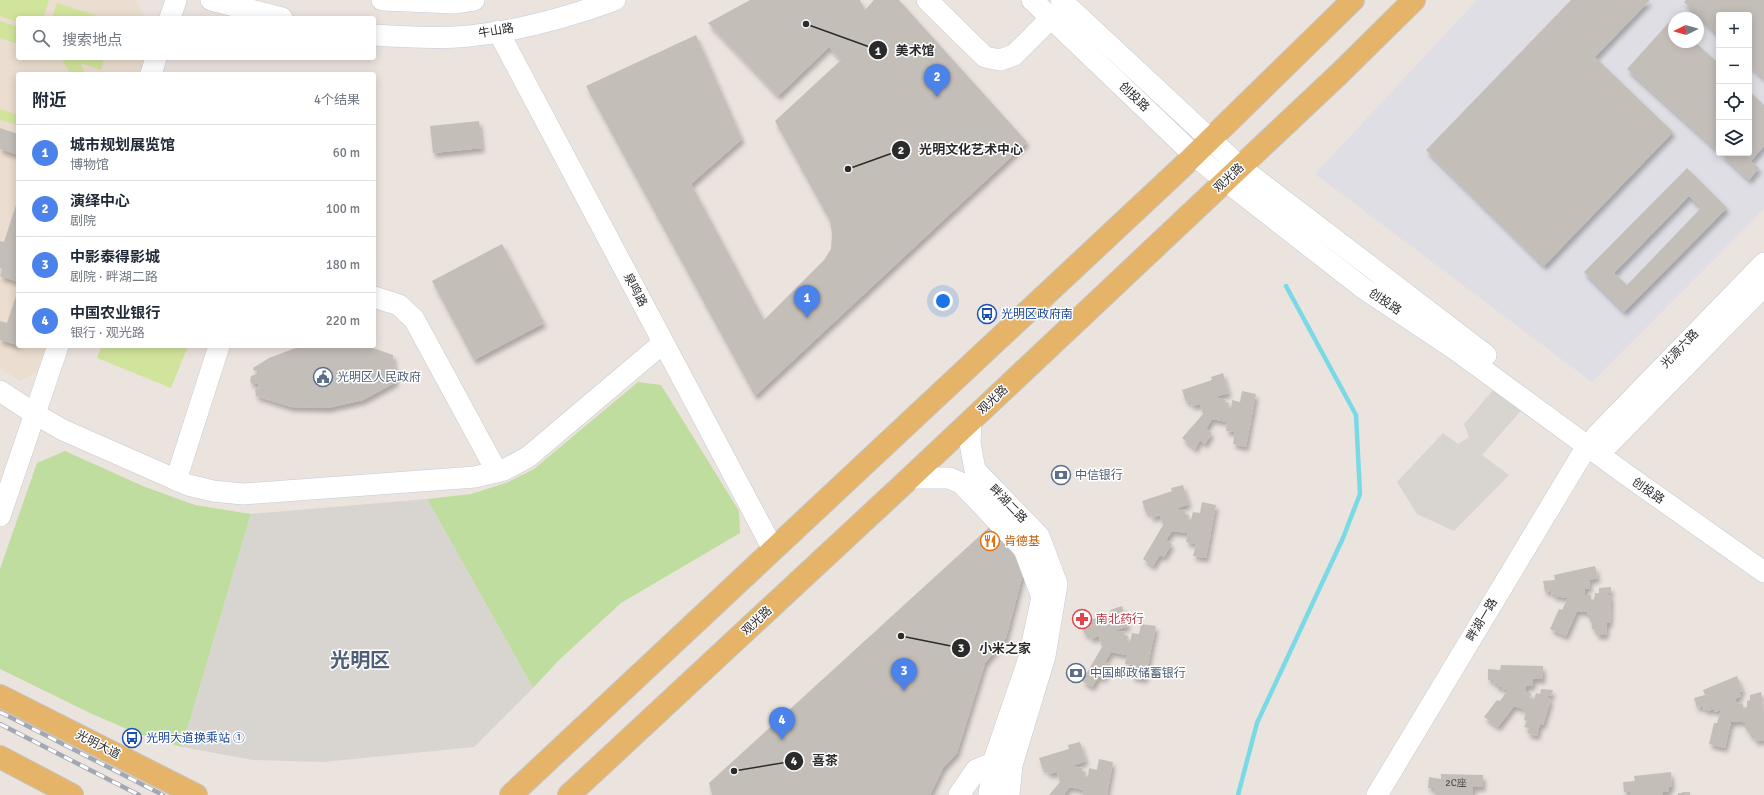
<!DOCTYPE html>
<html lang="zh">
<head>
<meta charset="utf-8">
<style>
  :root { --surface:#fff; --page:#f6f6f7; --text:#1f2937; --muted:#747a83; --line:#e0e1e3; --accent:#4b83eb }
  body { margin:0; font-family:Signika,"Noto Sans SC",sans-serif; background:var(--page); color:var(--text) }
  .controls { position:absolute; right:12px; top:12px; display:grid; overflow:hidden; border-radius:4px; box-shadow:0 2px 10px #0003 }
  .controls button { width:36px; height:36px; display:grid; place-items:center; padding:0; border:0; border-bottom:1px solid var(--line); background:var(--surface); color:var(--text); font:20px sans-serif }
  .compass { position:absolute; left:1668px; top:12px; width:36px; height:36px; border-radius:50%; background:var(--surface); box-shadow:0 2px 10px #0003; rotate:265deg }
  .you { position:absolute; left:943px; top:301px; width:14px; height:14px; margin:-10px; border:3px solid #fff; border-radius:50%; background:#1a73e8; box-shadow:0 0 0 6px #1a73e833 }
  .badge { display:grid; place-items:center; width:26px; height:26px; border-radius:50%; background:var(--accent); color:#fff; font-size:13px; font-weight:700 }
  .pin { position:absolute; translate:-50% -33px; filter:drop-shadow(0 1px 2px #0008) }
  .pin::after { content:''; position:absolute; top:21px; width:14px; height:12px; background:inherit; clip-path:polygon(0 0,100% 0,50% 100%) }
  .list { margin:0; padding:0; list-style:none }
  h2 { display:flex; justify-content:space-between; align-items:center; height:52px; margin:0; padding:0 16px; font-size:17px }
  h2 small { font-size:13px; font-weight:400; color:var(--muted) }
  .list li { display:grid; grid-template-columns:26px 1fr auto; gap:12px; align-items:center; box-sizing:border-box; height:56px; padding:0 16px; border-top:1px solid var(--line) }
  .list b { display:block; font-size:15px; white-space:nowrap }
  .list p { margin:0; font-size:13px; white-space:nowrap; color:var(--muted) }
  .list em { font-size:13px; font-style:normal; color:var(--muted) }
  .icon { flex:none; width:22px; height:22px; fill:none; stroke:currentColor; stroke-width:2; stroke-linecap:round; stroke-linejoin:round }
  .map { position:relative; flex:none; width:1764px; height:795px; overflow:hidden }
  .search { position:absolute; background:var(--surface); box-shadow:0 2px 10px #0003; left:16px; top:16px; width:360px; height:44px; display:flex; align-items:center; gap:10px; box-sizing:border-box; padding:0 14px; border-radius:4px; color:var(--muted); font-size:15px }
  .panel { position:absolute; background:var(--surface); box-shadow:0 2px 10px #0003; left:16px; top:72px; width:360px; height:276px; border-radius:4px }
  .map>svg:first-child { display:block }
</style>
</head>
<body>
<div class="map">
<svg width="1764" height="795" viewBox="0 0 1764 795">
  <defs>
    <filter id="shadow"><feDropShadow dx="2.5" dy="4.5" stdDeviation="2" flood-color="#0004"/></filter>
  </defs>
  <rect width="100%" height="100%" fill="#ebe3de"/>
  <path fill="#dfdee4" fill-rule="evenodd" d="M 1477,0 L 1764,0 L 1764,209 L 1592,382 L 1315,174 ZM 1719,15 L 1749,15 L 1749,153 L 1719,153 ZM 1674,18 L 1698,18 L 1698,42 L 1674,42 Z"/>
  <path fill="#ebddcf" d="M 0,0 L 136,0 L 144,18 L 18,18 L 18,58 L 144,58 L 139,74 L 18,74 L 18,346 L 47,346 L 38,371 L 20,381 L 0,368 Z"/>
  <g fill="#bedd9f">
    <path d="M 638,382 L 661,385 L 739,511 L 740,533 L 621,603 L 558,661 L 533,688 L 427,499 L 471,494 L 506,483 L 534,469 Z"/>
    <path d="M 65,451 L 145,487 L 195,505 L 251,514 L 182,747 L 136,733 L 90,713 L 0,669 L 0,569 L 37,463 Z"/>
  </g>
  <g fill="#d1e49b">
    <path d="M 0,0 L 49,0 L 43,18 L 18,18 L 18,22 L 0,16 Z"/>
    <path d="M 57,3 L 104,18 L 52,18 Z"/>
    <path d="M 0,21 L 18,27 L 18,44 L 0,38 Z"/>
    <path d="M 59,58 L 104,58 L 101,70 L 80,63 L 86,74 L 71,74 L 63,61 Z"/>
    <path d="M 0,109 L 18,115 L 18,125 L 0,120 Z"/>
    <path d="M 102,346 L 188,346 L 171,388 L 97,358 Z"/>
  </g>
  <g fill="#d8d4d0">
    <path d="M 1494,389 L 1525,406 L 1482,455 L 1509,475 L 1454,531 L 1417,514 L 1397,482 L 1443,433 L 1458,444 L 1469,437 L 1464,424 Z"/>
    <path d="M 427,499 L 533,688 L 474,747 L 323,762 L 253,760 L 182,747 L 251,514 Z"/>
  </g>
  <g fill="none" stroke-linecap="round" stroke-linejoin="round">
    <path stroke="#79dae5" stroke-width="4.5" d="M 1238,795 L 1257,723 L 1343,538 L 1360,494 L 1356,415 L 1286,286"/>
  </g>
  <g fill="#c4beb9" fill-rule="evenodd" filter="url(#shadow)">
    <path d="M 750,0 L 860,0 L 865,10 L 874,0 L 899,0 L 1027,142 L 755,396 L 586,86 L 696,35 L 742,139 L 691,184 L 764,320 L 824,260 L 831,249 L 832,234 L 830,221 L 775,121 L 841,60 L 829,47 L 778,96 L 708,23 Z"/>
    <path d="M 1571,0 L 1650,0 L 1595,57 L 1673,132 L 1544,266 L 1426,150 Z"/>
    <path d="M 1686,0 L 1764,0 L 1764,79 L 1749,65 L 1749,15 L 1719,15 L 1719,36 L 1684,2 Z"/>
    <path d="M 1671,20 L 1674,23 L 1674,42 L 1695,42 L 1719,64 L 1719,152 L 1627,69 Z"/>
    <path d="M 1749,91 L 1764,105 L 1764,146 L 1751,161 L 1759,168 L 1749,180 L 1720,153 L 1749,153 Z"/>
    <path d="M 479,121 L 482,148 L 433,153 L 430,126 Z"/>
    <path d="M 0,128 L 18,134 L 18,155 L 0,149 Z"/>
    <path d="M 1687,168 L 1727,208 L 1624,312 L 1584,272 ZM 1689,196 L 1701,208 L 1627,285 L 1614,273 Z"/>
    <path d="M 18,199 L 18,282 L 0,276 L 2,269 L 0,268 L 0,241 L 4,242 Z"/>
    <path d="M 502,244 L 544,323 L 474,360 L 432,281 Z"/>
    <path d="M 18,290 L 18,345 L 0,340 L 0,321 L 7,323 Z"/>
    <path d="M 301,346 L 366,346 L 376,349 L 393,355 L 396,382 L 363,400 L 328,408 L 291,407 L 256,396 L 255,390 L 259,388 L 258,384 L 252,384 L 250,381 L 251,376 L 257,374 L 257,371 L 254,371 L 253,368 L 269,358 Z"/>
    <path d="M 1223,373 L 1229,393 L 1215,397 L 1226,400 L 1225,402 L 1229,403 L 1228,409 L 1231,409 L 1232,400 L 1240,402 L 1242,391 L 1256,394 L 1246,447 L 1233,444 L 1235,432 L 1226,431 L 1227,422 L 1212,419 L 1206,429 L 1212,433 L 1205,444 L 1200,440 L 1195,449 L 1182,438 L 1203,414 L 1200,404 L 1192,406 L 1190,401 L 1186,402 L 1182,390 L 1212,380 L 1211,377 Z"/>
    <path d="M 1183,485 L 1189,504 L 1175,509 L 1186,511 L 1185,514 L 1189,515 L 1188,520 L 1191,520 L 1193,512 L 1200,513 L 1202,502 L 1216,505 L 1206,558 L 1193,556 L 1196,544 L 1186,542 L 1188,533 L 1172,531 L 1166,540 L 1172,544 L 1164,557 L 1160,555 L 1153,566 L 1143,559 L 1163,525 L 1160,515 L 1152,518 L 1150,512 L 1146,513 L 1142,501 L 1172,491 L 1171,488 Z"/>
    <path d="M 996,521 L 1024,570 L 1006,638 L 985,663 L 957,753 L 943,768 L 930,795 L 712,795 L 709,783 Z"/>
    <path d="M 1595,566 L 1598,578 L 1589,580 L 1590,588 L 1584,589 L 1585,595 L 1591,595 L 1591,600 L 1594,600 L 1595,593 L 1599,593 L 1599,588 L 1611,587 L 1611,593 L 1608,593 L 1608,595 L 1611,596 L 1610,623 L 1607,623 L 1606,635 L 1596,635 L 1596,629 L 1592,629 L 1592,623 L 1590,622 L 1590,615 L 1587,615 L 1587,612 L 1577,611 L 1566,636 L 1550,629 L 1559,609 L 1562,610 L 1568,597 L 1562,598 L 1561,596 L 1555,597 L 1555,594 L 1552,595 L 1551,591 L 1545,592 L 1543,581 L 1555,580 L 1554,575 Z"/>
    <path d="M 1122,606 L 1128,626 L 1114,631 L 1125,632 L 1124,635 L 1128,636 L 1127,641 L 1130,642 L 1132,633 L 1139,634 L 1141,624 L 1156,626 L 1145,679 L 1132,677 L 1134,665 L 1125,664 L 1127,655 L 1111,652 L 1105,662 L 1111,665 L 1103,679 L 1099,676 L 1092,687 L 1082,681 L 1102,647 L 1099,636 L 1091,639 L 1089,634 L 1085,635 L 1081,623 L 1111,613 L 1110,610 Z"/>
    <path d="M 1501,665 L 1543,666 L 1543,679 L 1533,679 L 1533,686 L 1526,686 L 1526,692 L 1531,693 L 1530,698 L 1534,699 L 1536,693 L 1540,694 L 1541,689 L 1553,690 L 1551,696 L 1548,696 L 1548,698 L 1551,699 L 1543,725 L 1540,724 L 1537,736 L 1527,733 L 1529,728 L 1524,727 L 1527,721 L 1524,720 L 1526,713 L 1523,712 L 1524,709 L 1514,706 L 1498,727 L 1484,717 L 1497,700 L 1500,701 L 1508,690 L 1502,690 L 1503,687 L 1497,687 L 1497,684 L 1493,684 L 1494,680 L 1488,680 L 1488,669 L 1500,670 Z"/>
    <path d="M 1737,676 L 1743,691 L 1739,692 L 1741,696 L 1735,699 L 1737,704 L 1742,703 L 1744,708 L 1747,707 L 1747,701 L 1750,700 L 1750,695 L 1761,692 L 1762,698 L 1759,699 L 1759,701 L 1762,700 L 1764,713 L 1764,740 L 1755,741 L 1754,736 L 1750,736 L 1749,730 L 1746,730 L 1745,723 L 1742,723 L 1742,721 L 1731,722 L 1725,748 L 1709,744 L 1714,723 L 1717,723 L 1721,710 L 1715,712 L 1714,709 L 1708,711 L 1707,709 L 1704,710 L 1703,706 L 1697,708 L 1694,698 L 1705,695 L 1703,690 Z"/>
    <path d="M 1080,742 L 1086,761 L 1072,766 L 1082,768 L 1082,771 L 1086,772 L 1085,777 L 1088,777 L 1089,768 L 1097,770 L 1099,759 L 1113,762 L 1107,795 L 1083,795 L 1084,790 L 1069,787 L 1064,795 L 1049,795 L 1060,782 L 1057,772 L 1048,774 L 1047,769 L 1043,770 L 1039,758 L 1069,749 L 1068,745 Z"/>
    <path d="M 1671,772 L 1672,787 L 1669,787 L 1669,792 L 1663,792 L 1663,795 L 1630,795 L 1630,792 L 1624,792 L 1623,782 L 1635,781 L 1634,776 Z"/>
    <path d="M 1441,774 L 1483,775 L 1483,787 L 1473,787 L 1473,795 L 1437,795 L 1437,793 L 1434,793 L 1434,788 L 1428,788 L 1429,777 L 1441,779 Z"/>
    <path d="M 1682,792 L 1690,792 L 1690,795 L 1678,795 L 1678,793 L 1682,793 Z"/>
  </g>
  <g fill="none" stroke-linecap="round" stroke-linejoin="round">
    <g stroke="#c6cad3" stroke-width="22">
      <g id="minor">
        <path d="M 211,0 L 282,18"/>
        <path d="M 382,0 L 454,3 L 474,0"/>
        <path d="M 927,0 L 985,57 L 1000,60 L 1014,55 L 1051,18"/>
        <path d="M 1032,0 L 1194,155 L 1226,181 L 1363,288 L 1456,350 L 1624,473 L 1764,572"/>
        <path d="M 1061,0 L 1240,167 L 1486,355"/>
        <path d="M 170,18 L 176,0"/>
        <path d="M 498,31 L 773,549"/>
        <path d="M 374,35 C 405,37 438,39 469,36 C 518,31 569,17 615,0"/>
        <path d="M 151,74 L 156,58"/>
        <path d="M 374,297 L 399,305 L 414,319 L 497,472"/>
        <path d="M 0,391 L 35,414 L 63,430 L 188,485 L 213,491 L 243,494 L 475,477 L 504,470 L 528,457 L 663,343"/>
        <path d="M 971,421 L 970,443 L 975,470 L 1039,536 L 1057,584 L 1045,656 L 1012,765 L 1009,795"/>
        <path d="M 1596,436 L 1764,263"/>
        <path d="M 1608,445 L 1764,286"/>
        <path d="M 910,478 L 949,478 L 961,483 L 1024,549 L 1042,597 L 1029,658 L 993,763 L 989,795"/>
        <path d="M 176,480 L 219,346"/>
        <path d="M 0,516 L 58,346"/>
        <path d="M 959,795 L 976,770 L 993,763"/>
        <path d="M 1377,795 L 1587,446"/>
      </g>
    </g>
    <g stroke="#c4c4c4" stroke-width="24">
      <g id="major">
        <path d="M 0,696 L 196,795"/>
        <path d="M 0,757 L 72,795"/>
        <path d="M 511,795 L 1180,169 L 1353,0"/>
        <path d="M 569,795 L 910,478 L 1339,74 L 1414,0"/>
      </g>
    </g>
    <use href="#minor" stroke="#fff" stroke-width="21"/>
    <use href="#major" stroke="#e5b469" stroke-width="22"/>
    <g stroke="#a1a7b3" stroke-width="4.5">
      <g id="rail">
        <path d="M 0,712 L 163,795"/>
        <path d="M 0,724 L 139,795"/>
      </g>
    </g>
    <use href="#rail" stroke="#fff" stroke-width="3" stroke-dasharray="9" stroke-linecap="butt"/>
  </g>
  <defs>
    <g id="bus-ring" transform="scale(1)"><circle r="9.5" fill="#fff" stroke="#1a4fb4" stroke-width="1.5"/><path d="M-5-6H5V4H4V6H2V4H-2V6H-4V4H-5ZM-3.5-4V0h7V-4ZM-3.5 1.2v1.5H-2V1.2ZM2 1.2v1.5H3.5V1.2Z" fill="#1a4fb4"/></g>
    <g id="civic-ring" transform="scale(1)"><circle r="9.5" fill="#fff" stroke="#5c6f8a" stroke-width="1.5"/><path d="M-.6-6.5H3V-4.5H.6V-3L4-1V1h2V6H-6V1h2V-1L-.6-3ZM-1.2 2.5V6h2.4V2.5Z" fill="#5c6f8a"/></g>
    <g id="bank-ring" transform="scale(1)"><circle r="9.5" fill="#fff" stroke="#5c6f8a" stroke-width="1.5"/><path d="M-6-4H6V4H-6ZM0-2.3a2.3 2.3 0 1 0 0 4.6a2.3 2.3 0 1 0 0-4.6Z" fill="#5c6f8a"/></g>
    <g id="restaurant-ring" transform="scale(1)"><circle r="9.5" fill="#fff" stroke="#e8710a" stroke-width="1.5"/><path d="M-5-6h1v4h1v-4h1v4h1v-4h1v5L-1.5 .5V6h-2V.5L-5-1ZM5-6V6H3V1.5H1.5Q1.5-4 5-6Z" fill="#e8710a"/></g>
    <g id="pharmacy-ring" transform="scale(1)"><circle r="9.5" fill="#fff" stroke="#e0444e" stroke-width="1.5"/><path d="M-2-6h4v4h4v4h-4v4h-4v-4h-4v-4h4Z" fill="#e0444e"/></g>
  </defs>
  <g fill-rule="evenodd">
    <use href="#bus-ring" x="987" y="314"/>
    <use href="#civic-ring" x="323" y="377"/>
    <use href="#bank-ring" x="1061" y="475"/>
    <use href="#restaurant-ring" x="990" y="541"/>
    <use href="#pharmacy-ring" x="1082" y="619"/>
    <use href="#bank-ring" x="1076" y="673"/>
    <use href="#bus-ring" x="132" y="738"/>
  </g>
  <g text-anchor="middle" dominant-baseline="central" stroke-width="3" stroke-linejoin="round" paint-order="stroke">
    <g font-size="10" fill="#51504e">
      <text x="1456" y="783">2C座</text>
    </g>
    <g font-size="12" fill="#2b2b2b" stroke="#fff">
      <text transform="translate(496 31) rotate(-10)">牛山路</text>
      <text transform="translate(1134 97) rotate(44)">创投路</text>
      <text transform="translate(1229 178) rotate(-43)">观光路</text>
      <text transform="translate(635 290) rotate(62)">泉鸣路</text>
      <text transform="translate(1385 302) rotate(34)">创投路</text>
      <text transform="translate(1680 349) rotate(-46)">光源六路</text>
      <text transform="translate(993 400) rotate(-43)">观光路</text>
      <text transform="translate(1648 491) rotate(35)">创投路</text>
      <text transform="translate(1008 504) rotate(46)">畔湖二路</text>
      <text transform="translate(1482 620) rotate(-59)">畔湖一路</text>
      <text transform="translate(757 621) rotate(-43)">观光路</text>
      <text transform="translate(98 745) rotate(27)">光明大道</text>
    </g>
    <g font-size="12" fill="#164399" stroke="#fff" text-anchor="start">
      <text x="1001" y="314">光明区政府南</text>
      <text x="146" y="738">光明大道换乘站 ①</text>
    </g>
    <g font-size="12" fill="#4e5e75" stroke="#fff" text-anchor="start">
      <text x="337" y="377">光明区人民政府</text>
      <text x="1075" y="475">中信银行</text>
      <text x="1090" y="673">中国邮政储蓄银行</text>
    </g>
    <g font-size="12" fill="#c56008" stroke="#fff" text-anchor="start">
      <text x="1004" y="541">肯德基</text>
    </g>
    <g font-size="12" fill="#be3a42" stroke="#fff" text-anchor="start">
      <text x="1096" y="619">南北药行</text>
    </g>
    <g font-size="20" font-weight="bold" fill="#4e5d78" stroke="#fff">
      <text x="360" y="660">光明区</text>
    </g>
  </g>
  <path fill="none" stroke="#2b2b2b" stroke-width="1.5" d="M806 24L878 50M848 169L901 150M901 636L961 648M734 771L794 761"/>
  <g fill="#2b2b2b" stroke="#fff" stroke-width="1.5">
    <circle cx="806" cy="24" r="4"/>
    <circle cx="848" cy="169" r="4"/>
    <circle cx="901" cy="636" r="4"/>
    <circle cx="734" cy="771" r="4"/>
    <circle cx="878" cy="50" r="10"/>
    <circle cx="901" cy="150" r="10"/>
    <circle cx="961" cy="648" r="10"/>
    <circle cx="794" cy="761" r="10"/>
  </g>
  <g font-size="12" text-anchor="middle" font-weight="bold" fill="#fff">
    <text x="878" y="55">1</text>
    <text x="901" y="154">2</text>
    <text x="961" y="652">3</text>
    <text x="794" y="765">4</text>
  </g>
  <g font-size="13" text-anchor="middle" font-weight="bold" fill="#2b2b2b" stroke="#fff" stroke-width="3" stroke-linejoin="round" paint-order="stroke">
    <text x="915" y="55">美术馆</text>
    <text x="971" y="154">光明文化艺术中心</text>
    <text x="1005" y="653">小米之家</text>
    <text x="825" y="765">喜茶</text>
  </g>
</svg>
<div class="controls">
<button>+</button>
<button>−</button>
<button><svg class="icon" aria-label="locate" viewBox="0 0 24 24"><circle cx="12" cy="12" r="6"/><path d="M12 2v4M12 18v4M2 12h4M18 12h4"/></svg></button>
<button><svg class="icon" aria-label="layers" viewBox="0 0 24 24"><path d="M12 4l9 5-9 5-9-5zM3 14l9 5 9-5"/></svg></button>
</div>
<svg class="compass" viewBox="-18 -18 36 36"><path d="M0-13l5 13h-10z" fill="#e53935"/><path d="M0 13l5-13h-10z" fill="#747a83"/></svg>
<div class="you"></div>
<div class="pin badge" style="left:807px;top:318px">1</div>
<div class="pin badge" style="left:937px;top:97px">2</div>
<div class="pin badge" style="left:904px;top:691px">3</div>
<div class="pin badge" style="left:782px;top:740px">4</div>
<div class="search"><svg class="icon" aria-label="search" viewBox="0 0 24 24"><circle cx="10" cy="10" r="6"/><path d="M15 15l6 6"/></svg>搜索地点</div>
<section class="panel">
<h2>附近<small>4个结果</small></h2>
<ul class="list">
<li><span class="badge">1</span><div><b>城市规划展览馆</b><p>博物馆</p></div><em>60 m</em></li>
<li><span class="badge">2</span><div><b>演绎中心</b><p>剧院</p></div><em>100 m</em></li>
<li><span class="badge">3</span><div><b>中影泰得影城</b><p>剧院 · 畔湖二路</p></div><em>180 m</em></li>
<li><span class="badge">4</span><div><b>中国农业银行</b><p>银行 · 观光路</p></div><em>220 m</em></li>
</ul>
</section>
</div>
</body>
</html>
